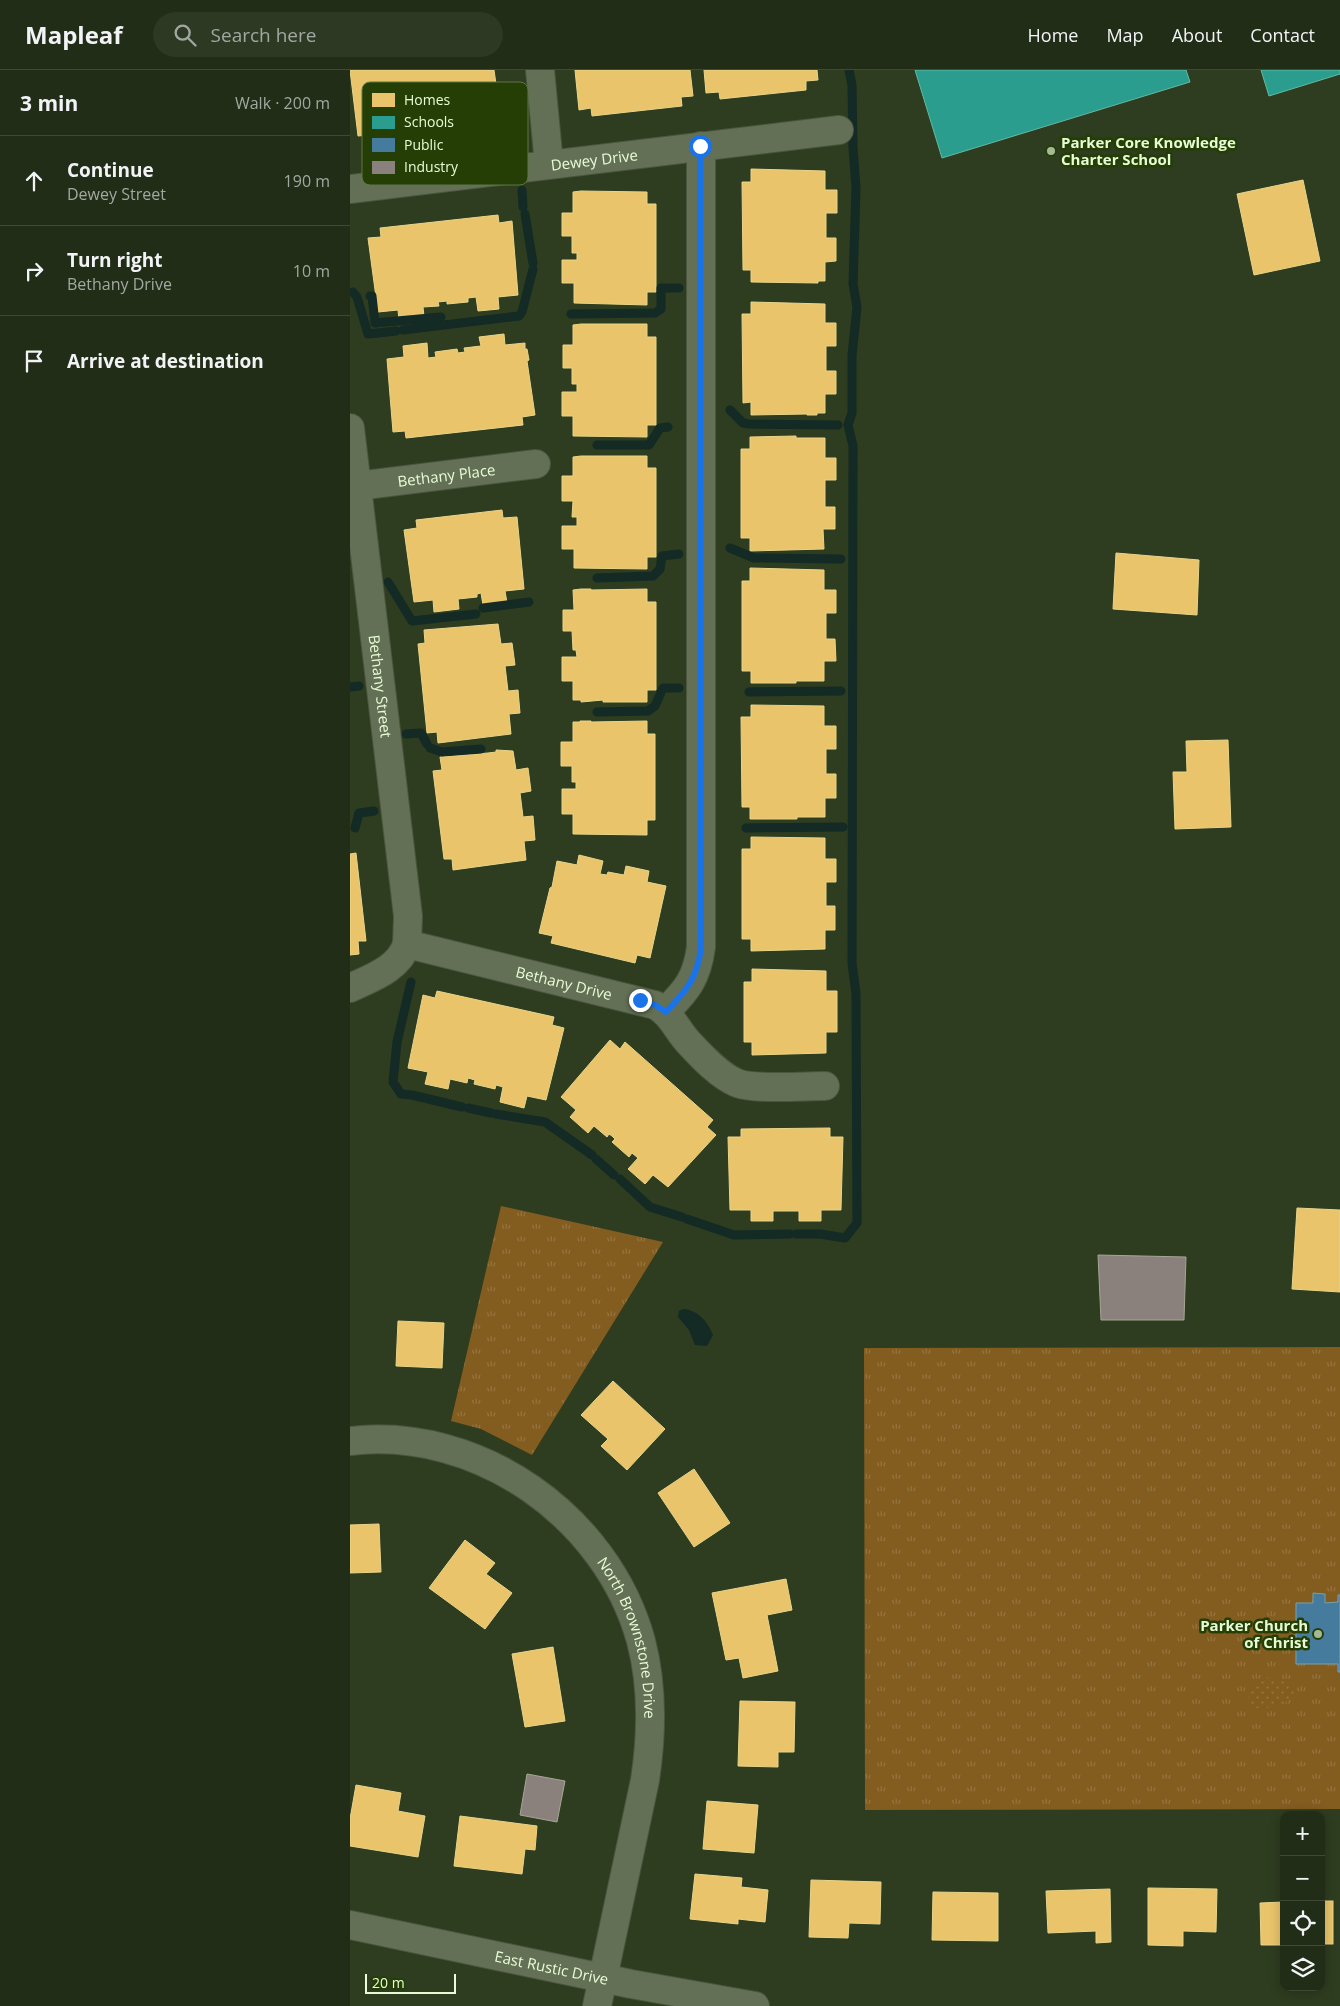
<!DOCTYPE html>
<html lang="en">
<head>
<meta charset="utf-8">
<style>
  :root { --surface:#222d17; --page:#2e3924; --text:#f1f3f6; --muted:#a2a8a1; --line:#3f4936 }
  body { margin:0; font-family:"Open Sans",sans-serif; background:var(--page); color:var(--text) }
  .controls { position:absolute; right:15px; bottom:15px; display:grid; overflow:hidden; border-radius:10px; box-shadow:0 2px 12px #0003 }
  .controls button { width:45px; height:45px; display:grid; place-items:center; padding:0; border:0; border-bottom:1px solid var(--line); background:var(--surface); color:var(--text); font:25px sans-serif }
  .scale { position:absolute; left:15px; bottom:12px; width:91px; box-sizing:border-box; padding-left:5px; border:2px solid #e7fcd6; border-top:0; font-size:14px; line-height:18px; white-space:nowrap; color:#e7fcd6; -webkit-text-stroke:4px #253e05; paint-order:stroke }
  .stop { position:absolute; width:15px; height:15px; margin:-11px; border:4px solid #1a73e8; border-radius:50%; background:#fff }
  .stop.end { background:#1a73e8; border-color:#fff; box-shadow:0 1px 5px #0008 }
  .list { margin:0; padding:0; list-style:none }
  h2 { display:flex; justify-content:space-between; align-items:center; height:65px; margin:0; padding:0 20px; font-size:21px }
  h2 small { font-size:16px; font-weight:400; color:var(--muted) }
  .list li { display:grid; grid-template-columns:32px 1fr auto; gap:15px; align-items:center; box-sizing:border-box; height:90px; padding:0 20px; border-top:1px solid var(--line) }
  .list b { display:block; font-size:19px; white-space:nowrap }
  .list p { margin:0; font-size:16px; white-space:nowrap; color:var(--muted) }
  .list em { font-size:16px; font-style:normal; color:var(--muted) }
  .icon { flex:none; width:28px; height:28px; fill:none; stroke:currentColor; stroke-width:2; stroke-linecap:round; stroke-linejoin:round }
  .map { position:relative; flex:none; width:990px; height:1936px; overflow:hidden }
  header { display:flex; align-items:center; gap:30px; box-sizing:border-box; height:70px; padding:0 25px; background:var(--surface); border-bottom:1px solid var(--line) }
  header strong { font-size:24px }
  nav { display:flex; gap:28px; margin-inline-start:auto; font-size:18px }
  .search { width:350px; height:45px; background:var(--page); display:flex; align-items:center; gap:12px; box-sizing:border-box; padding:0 18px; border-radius:28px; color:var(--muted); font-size:19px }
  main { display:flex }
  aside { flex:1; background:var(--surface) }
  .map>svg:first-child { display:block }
</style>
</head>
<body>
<header>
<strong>Mapleaf</strong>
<div class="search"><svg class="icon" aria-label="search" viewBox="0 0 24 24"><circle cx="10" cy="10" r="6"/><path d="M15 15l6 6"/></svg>Search here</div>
<nav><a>Home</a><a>Map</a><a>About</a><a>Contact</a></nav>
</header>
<main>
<aside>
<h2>3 min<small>Walk · 200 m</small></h2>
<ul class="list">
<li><svg class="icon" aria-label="ahead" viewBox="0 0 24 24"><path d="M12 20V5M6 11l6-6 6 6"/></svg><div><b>Continue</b><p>Dewey Street</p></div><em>190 m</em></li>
<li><svg class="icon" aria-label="right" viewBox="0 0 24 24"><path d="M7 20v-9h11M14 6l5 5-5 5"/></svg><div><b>Turn right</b><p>Bethany Drive</p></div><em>10 m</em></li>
<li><svg class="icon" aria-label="arrive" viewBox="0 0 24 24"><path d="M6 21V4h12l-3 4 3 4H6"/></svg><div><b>Arrive at destination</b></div></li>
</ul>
</aside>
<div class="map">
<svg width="990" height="1936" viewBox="0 0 990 1936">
  <defs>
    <pattern id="grass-tufts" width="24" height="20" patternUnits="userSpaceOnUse" patternTransform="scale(1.25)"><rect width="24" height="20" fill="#835c20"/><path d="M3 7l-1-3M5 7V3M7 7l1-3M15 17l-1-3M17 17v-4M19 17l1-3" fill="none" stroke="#957440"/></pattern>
    <pattern id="park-dots" width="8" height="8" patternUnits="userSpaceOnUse" patternTransform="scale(1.25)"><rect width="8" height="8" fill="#835c20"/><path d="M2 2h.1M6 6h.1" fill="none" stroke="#957440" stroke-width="1.8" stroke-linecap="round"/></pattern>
  </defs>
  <rect width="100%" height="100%" fill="#2e3c1f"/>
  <g fill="url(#grass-tufts)">
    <path d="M 151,1136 L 313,1172 L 182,1385 L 131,1359 L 101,1351 Z"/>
    <path d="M 990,1277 L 990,1739 L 515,1740 L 514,1278 Z"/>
  </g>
  <path fill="url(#park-dots)" d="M 913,1607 L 939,1611 L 944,1615 C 947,1637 918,1638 902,1638 L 898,1632 C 898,1619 903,1614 913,1607 Z"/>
  <path fill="#132a25" d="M 333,1239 C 348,1240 358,1252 363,1265 L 357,1276 L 345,1275 L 339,1260 L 328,1247 L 329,1241 Z"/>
  <g fill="#e9c46a" stroke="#e8d58a">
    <path d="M 0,0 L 144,0 L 151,49 L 139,51 L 140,58 L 21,73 L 20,65 L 8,66 Z"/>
    <path d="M 225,0 L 340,0 L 343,26 L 331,27 L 332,36 L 242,46 L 241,38 L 229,40 Z"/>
    <path d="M 354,0 L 467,0 L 468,10 L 456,11 L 456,20 L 370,29 L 369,22 L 356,23 Z"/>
    <path d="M 401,99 L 475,101 L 475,120 L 487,120 L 487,143 L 476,143 L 476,168 L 486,168 L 486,191 L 475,192 L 475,211 L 468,211 L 468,213 L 401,212 L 401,200 L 393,200 L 392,112 L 401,112 Z"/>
    <path d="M 953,110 L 970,191 L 904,205 L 887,124 Z"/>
    <path d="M 231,121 L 297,122 L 297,134 L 306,134 L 306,222 L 297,222 L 297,235 L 224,233 L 224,213 L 212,213 L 212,190 L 227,190 L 227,183 L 222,183 L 222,166 L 212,166 L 212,143 L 223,143 L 223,122 Z"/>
    <path d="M 148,145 L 149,153 L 162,151 L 168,225 L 148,227 L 149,239 L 128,241 L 126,227 L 118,228 L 118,232 L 97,234 L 97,231 L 88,232 L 89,236 L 73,237 L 74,247 L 49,250 L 48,240 L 28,242 L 18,168 L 31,167 L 30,158 Z"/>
    <path d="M 401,232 L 475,234 L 475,253 L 486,253 L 486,276 L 476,276 L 476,301 L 486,301 L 486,324 L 475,324 L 475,343 L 467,343 L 467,345 L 457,345 L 457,344 L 401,345 L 401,332 L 393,333 L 392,244 L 401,244 Z"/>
    <path d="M 231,254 L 297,254 L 297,267 L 306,267 L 306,355 L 297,355 L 297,367 L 223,366 L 223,346 L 212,346 L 212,322 L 227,322 L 227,314 L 222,314 L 222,298 L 213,298 L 213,275 L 223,275 L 223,255 Z"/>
    <path d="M 154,264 L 155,275 L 175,273 L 175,279 L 177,279 L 179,290 L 177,291 L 185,345 L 172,347 L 173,355 L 56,368 L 55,361 L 43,362 L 37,289 L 54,287 L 53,276 L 77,273 L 78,288 L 86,287 L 85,282 L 107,279 L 108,283 L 115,282 L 114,278 L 131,276 L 129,267 Z"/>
    <path d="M 446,366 L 446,368 L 475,368 L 475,388 L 486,388 L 486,410 L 475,410 L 475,437 L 485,437 L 485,459 L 473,459 L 474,479 L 400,481 L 400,468 L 391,468 L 391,379 L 400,379 L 400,367 Z"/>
    <path d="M 231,386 L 297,386 L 297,398 L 306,398 L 306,487 L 297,487 L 297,499 L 224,498 L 224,479 L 212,479 L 212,456 L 227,456 L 227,447 L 222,447 L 223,431 L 212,431 L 212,406 L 223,406 L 223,387 Z"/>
    <path d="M 152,440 L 153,448 L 167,447 L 174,519 L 155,521 L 157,533 L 133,535 L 131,523 L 127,524 L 127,527 L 108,529 L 109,539 L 84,542 L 83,530 L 64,532 L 54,460 L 67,458 L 66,450 Z"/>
    <path d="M 766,483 L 849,490 L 847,545 L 763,539 Z"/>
    <path d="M 400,498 L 474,500 L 474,520 L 486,520 L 486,543 L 476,543 L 476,569 L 485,569 L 486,591 L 474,591 L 474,611 L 446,611 L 446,613 L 401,613 L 401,601 L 392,601 L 392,511 L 400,511 Z"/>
    <path d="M 231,519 L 241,519 L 241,520 L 297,519 L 297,532 L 306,532 L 306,620 L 297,620 L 297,632 L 253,632 L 253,630 L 231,632 L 231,630 L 223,630 L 223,611 L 212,611 L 212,587 L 227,587 L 226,580 L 223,580 L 222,561 L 213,561 L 213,540 L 224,540 L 223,520 Z"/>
    <path d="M 148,554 L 151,574 L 162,573 L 165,595 L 155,596 L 158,621 L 168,620 L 170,643 L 159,644 L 161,664 L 88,673 L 87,662 L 77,663 L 68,574 L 75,573 L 74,560 Z"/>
    <path d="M 401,635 L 474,636 L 474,656 L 486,656 L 486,679 L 476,679 L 476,704 L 486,704 L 486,728 L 475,728 L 475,747 L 447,747 L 447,749 L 400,749 L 400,737 L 392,737 L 391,647 L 401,647 Z"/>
    <path d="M 230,651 L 241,651 L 241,652 L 297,651 L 297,664 L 305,664 L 305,750 L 297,750 L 297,765 L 223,764 L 223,744 L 212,744 L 212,719 L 226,719 L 226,712 L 222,712 L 222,696 L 211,696 L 211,672 L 223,672 L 223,652 L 230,652 Z"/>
    <path d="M 878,670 L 881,757 L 825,759 L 823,702 L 837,702 L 836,671 Z"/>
    <path d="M 146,680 L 163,681 L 166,700 L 178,698 L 181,721 L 170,723 L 173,747 L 183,746 L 185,770 L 174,771 L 176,790 L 103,800 L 102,789 L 94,789 L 83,701 L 92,700 L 90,687 L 138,683 L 146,682 Z"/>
    <path d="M 401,767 L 475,768 L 475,789 L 486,789 L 486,812 L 476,812 L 476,836 L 485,836 L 485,860 L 475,860 L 475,879 L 401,881 L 401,869 L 392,869 L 392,779 L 401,779 Z"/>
    <path d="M 6,783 L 16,871 L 8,871 L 9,884 L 0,885 L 0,784 Z"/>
    <path d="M 229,785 L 253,791 L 250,804 L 257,805 L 258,802 L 274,805 L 276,796 L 299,801 L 297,812 L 316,816 L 300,888 L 287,885 L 285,893 L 201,873 L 203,866 L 189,863 L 200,818 L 202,817 L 207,791 L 227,795 Z"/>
    <path d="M 402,899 L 476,901 L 476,921 L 487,921 L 487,962 L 476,962 L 476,983 L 402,985 L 402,972 L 394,972 L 394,912 L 402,912 Z"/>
    <path d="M 87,921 L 204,947 L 202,955 L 214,958 L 196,1030 L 177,1026 L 174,1038 L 150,1032 L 153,1017 L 146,1015 L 145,1019 L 124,1014 L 125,1010 L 118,1008 L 117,1013 L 100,1009 L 98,1019 L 75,1014 L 78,1002 L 58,998 L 73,925 L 85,928 Z"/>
    <path d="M 260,970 L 270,979 L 275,972 L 363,1050 L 357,1057 L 366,1065 L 318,1117 L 303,1105 L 295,1114 L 278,1099 L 288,1088 L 282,1083 L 279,1087 L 262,1072 L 265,1069 L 262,1066 L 259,1064 L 257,1067 L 244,1056 L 238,1063 L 220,1047 L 226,1040 L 211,1027 Z"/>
    <path d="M 480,1058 L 480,1067 L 493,1067 L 491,1140 L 471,1140 L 471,1151 L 449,1151 L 449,1141 L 423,1141 L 423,1151 L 401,1151 L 401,1140 L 380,1140 L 378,1067 L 391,1067 L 391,1059 Z"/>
    <path d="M 947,1138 L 990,1140 L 990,1222 L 942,1219 Z"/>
    <path d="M 48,1251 L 94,1253 L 92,1298 L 46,1296 Z"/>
    <path d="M 263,1311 L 315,1359 L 277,1400 L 251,1376 L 258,1369 L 231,1345 Z"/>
    <path d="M 344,1399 L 380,1453 L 344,1477 L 308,1423 Z"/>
    <path d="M 29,1454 L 31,1502 L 0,1503 L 0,1455 Z"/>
    <path d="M 115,1470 L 145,1493 L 136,1504 L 162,1523 L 135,1559 L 79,1518 Z"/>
    <path d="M 436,1509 L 442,1540 L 417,1545 L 428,1601 L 393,1608 L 389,1588 L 376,1590 L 362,1523 Z"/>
    <path d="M 203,1577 L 215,1651 L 175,1657 L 162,1584 Z"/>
    <path d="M 390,1631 L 445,1632 L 444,1682 L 428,1682 L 428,1697 L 388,1696 Z"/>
    <path d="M 6,1715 L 51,1723 L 48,1741 L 75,1746 L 68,1787 L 0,1776 L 0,1749 Z"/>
    <path d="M 357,1731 L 408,1735 L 404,1783 L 353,1779 Z"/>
    <path d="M 110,1746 L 187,1756 L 185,1780 L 175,1779 L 172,1804 L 104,1796 Z"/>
    <path d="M 345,1804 L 392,1808 L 391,1817 L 418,1820 L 415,1852 L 388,1849 L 388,1854 L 340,1849 Z"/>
    <path d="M 461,1810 L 531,1812 L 530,1854 L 499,1853 L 498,1868 L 459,1867 Z"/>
    <path d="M 798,1818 L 867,1819 L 866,1862 L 833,1861 L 833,1876 L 798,1875 Z"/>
    <path d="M 760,1819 L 761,1872 L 746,1873 L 746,1861 L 698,1863 L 696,1821 Z"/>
    <path d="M 583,1822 L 648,1823 L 648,1871 L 582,1870 Z"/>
    <rect x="971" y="1831" width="12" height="43"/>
    <path d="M 934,1832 L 934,1875 L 911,1875 L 910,1833 Z"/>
  </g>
  <g fill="#2a9d8f" stroke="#63baa4">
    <path d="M 565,0 L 836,0 L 840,12 L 592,88 Z"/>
    <path d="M 911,0 L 990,0 L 990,4 L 919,26 Z"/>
  </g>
  <path fill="#457b9d" stroke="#76a2ae" d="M 963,1523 L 975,1524 L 975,1533 L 988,1532 L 988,1525 L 990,1525 L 990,1602 L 988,1602 L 988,1594 L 946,1594 L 946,1533 L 963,1533 Z"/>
  <g fill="#8a817c" stroke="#a6a697">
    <path d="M 748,1185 L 836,1187 L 834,1250 L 751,1250 Z"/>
    <path d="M 177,1704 L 215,1711 L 207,1752 L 170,1745 Z"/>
  </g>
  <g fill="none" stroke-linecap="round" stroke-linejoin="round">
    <g stroke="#132a25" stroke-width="9">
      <path d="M 172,120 L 173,137"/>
      <path d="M 175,144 L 183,193"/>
      <path d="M 3,222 L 7,227 L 18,264 L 46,261"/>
      <path d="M 20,226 L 22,226 L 25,253 L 91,247"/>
      <path d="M 221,244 L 305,243 L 311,239 L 311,218 L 329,218"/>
      <path d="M 53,260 L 169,246 L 172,242 L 183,199"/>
      <path d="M 380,340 L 393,353 L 399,354 L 488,355"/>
      <path d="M 247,375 L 299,375 L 310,358 L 318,357"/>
      <path d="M 380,478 L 404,488 L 491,489"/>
      <path d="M 247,508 L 303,506 L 310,499 L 312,486 L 329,484"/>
      <path d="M 38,512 L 62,551 L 126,544"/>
      <path d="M 133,538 L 179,532"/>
      <path d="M 0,617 L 9,616"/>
      <path d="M 399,622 L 491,621"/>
      <path d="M 247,642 L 298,641 L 305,636 L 313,618 L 329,618"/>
      <path d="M 56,664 L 71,663 L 77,674"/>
      <path d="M 80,678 L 92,682 L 131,679"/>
      <path d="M 5,758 L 9,743 L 24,741"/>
      <path d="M 396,758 L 493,757"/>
      <path d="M 61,912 L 47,972 L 43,1012 L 51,1024 L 62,1025 L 112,1037"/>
      <path d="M 118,1038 L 141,1043"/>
      <path d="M 146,1044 L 195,1052 L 242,1085"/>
      <path d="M 246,1089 L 264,1105"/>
      <path d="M 270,1109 L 300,1137 L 332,1147"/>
      <path d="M 337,1149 L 384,1165 L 440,1164"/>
      <path d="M 446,1164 L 470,1164 L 495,1168 L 507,1153 L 506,924 L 502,893 L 503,376 L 498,355 L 502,343 L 502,285 L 507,237 L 503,214 L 506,118 L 503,77 L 502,15 L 499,0"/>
    </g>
    <g stroke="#4a563e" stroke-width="30">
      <g id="minor">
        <path d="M 190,0 L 199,94"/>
        <path id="s1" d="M 0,119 L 489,60"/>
        <path id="s2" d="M 0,358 L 58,846 L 57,874"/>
        <path id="s3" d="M 7,416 L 186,394"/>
        <path id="s4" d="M 0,918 C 21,908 49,899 57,874 L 305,935 C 322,944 327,961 340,974 C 353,988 370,1006 387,1013 C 404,1020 455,1016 475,1016"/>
        <path d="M 316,941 C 337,920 347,908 351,877 L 351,76"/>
        <path id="s5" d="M 0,1371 C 129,1356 257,1447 291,1571 C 303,1617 302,1664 295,1710 L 247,1936"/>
        <path id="s6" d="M 0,1855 L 281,1914 L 405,1936"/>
      </g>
    </g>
    <use href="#minor" stroke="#637055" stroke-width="28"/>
  </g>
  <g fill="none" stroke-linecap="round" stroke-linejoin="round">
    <path stroke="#1a73e8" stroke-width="6" d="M 290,930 L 305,935 L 316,942 C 337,920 347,908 351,878 L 350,76"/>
  </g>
  <g fill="#a6b996" stroke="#253e05" stroke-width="2">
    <circle cx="701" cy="81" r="5"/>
    <circle cx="968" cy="1564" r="5"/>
  </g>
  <g text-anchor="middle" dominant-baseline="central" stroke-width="5" stroke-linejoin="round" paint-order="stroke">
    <g font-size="15" font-weight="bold" fill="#e7fcd6" stroke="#253e05" text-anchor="start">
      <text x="711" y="72">Parker Core Knowledge<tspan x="711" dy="17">Charter School</tspan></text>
      <text x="958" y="1555" text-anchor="end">Parker Church<tspan x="958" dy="17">of Christ</tspan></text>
    </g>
    <g font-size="15" fill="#e7fcd6" stroke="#253e05">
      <text stroke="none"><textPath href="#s1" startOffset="246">Dewey Drive</textPath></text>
      <text stroke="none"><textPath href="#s3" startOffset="90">Bethany Place</textPath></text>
      <text stroke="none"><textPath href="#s2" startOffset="260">Bethany Street</textPath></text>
      <text stroke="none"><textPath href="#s4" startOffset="236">Bethany Drive</textPath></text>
      <text stroke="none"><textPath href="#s5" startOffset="376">North Brownstone Drive</textPath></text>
      <text stroke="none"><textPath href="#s6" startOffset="206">East Rustic Drive</textPath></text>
    </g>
  </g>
  <rect x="12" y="12" width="166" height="103" rx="8" fill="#253e05" stroke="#5f7744" stroke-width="1"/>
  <rect x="22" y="23" width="23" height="14" fill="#e9c46a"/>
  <rect x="22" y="46" width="23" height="13" fill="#2a9d8f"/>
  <rect x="22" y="68" width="23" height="14" fill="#457b9d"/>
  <rect x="22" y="91" width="23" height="13" fill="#8a817c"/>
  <g font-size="14" fill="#e7fcd6">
    <text x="54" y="35">Homes</text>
    <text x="54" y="57">Schools</text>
    <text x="54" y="80">Public</text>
    <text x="54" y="102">Industry</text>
  </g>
</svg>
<div class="controls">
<button>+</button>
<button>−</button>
<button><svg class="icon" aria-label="locate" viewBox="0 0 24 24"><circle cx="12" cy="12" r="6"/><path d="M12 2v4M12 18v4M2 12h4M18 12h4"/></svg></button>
<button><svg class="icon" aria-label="layers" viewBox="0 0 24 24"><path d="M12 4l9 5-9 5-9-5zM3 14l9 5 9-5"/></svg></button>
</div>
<div class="scale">20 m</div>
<div class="stop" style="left:350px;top:76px"></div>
<div class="stop end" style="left:290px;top:930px"></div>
</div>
</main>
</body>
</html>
